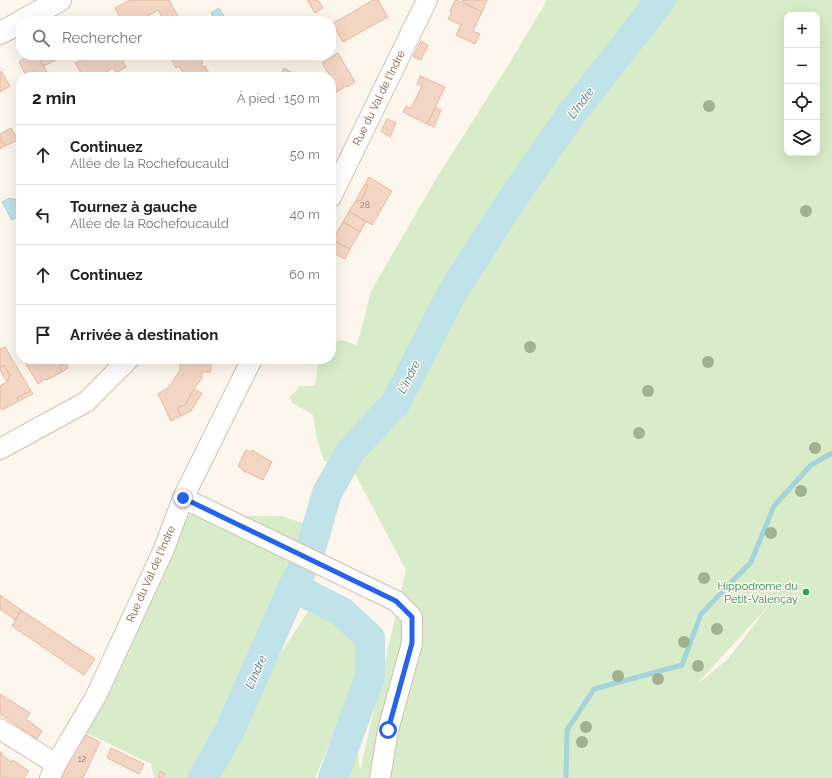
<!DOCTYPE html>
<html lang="fr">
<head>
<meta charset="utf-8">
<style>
  :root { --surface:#fff; --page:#f2f2f2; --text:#202124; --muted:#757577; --line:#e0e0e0 }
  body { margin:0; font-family:Raleway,sans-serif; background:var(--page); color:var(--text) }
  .controls { position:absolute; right:12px; top:12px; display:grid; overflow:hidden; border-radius:8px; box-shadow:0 4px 16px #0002 }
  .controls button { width:36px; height:36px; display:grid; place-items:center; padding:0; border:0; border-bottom:1px solid var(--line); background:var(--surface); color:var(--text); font:20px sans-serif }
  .stop { position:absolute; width:12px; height:12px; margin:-9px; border:3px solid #2563eb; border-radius:50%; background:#fff }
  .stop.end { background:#2563eb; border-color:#fff; box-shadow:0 1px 4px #0008 }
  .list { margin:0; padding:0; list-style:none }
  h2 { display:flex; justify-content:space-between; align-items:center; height:52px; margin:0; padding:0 16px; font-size:17px }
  h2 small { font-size:13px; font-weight:400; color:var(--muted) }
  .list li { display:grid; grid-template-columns:26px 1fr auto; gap:12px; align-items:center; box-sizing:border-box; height:60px; padding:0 16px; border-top:1px solid var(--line) }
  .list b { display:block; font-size:15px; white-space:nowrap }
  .list p { margin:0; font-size:13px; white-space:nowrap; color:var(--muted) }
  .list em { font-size:13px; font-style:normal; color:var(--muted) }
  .icon { flex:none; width:22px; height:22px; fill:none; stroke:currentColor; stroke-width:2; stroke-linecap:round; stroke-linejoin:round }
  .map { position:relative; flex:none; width:832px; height:778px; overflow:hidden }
  .search { position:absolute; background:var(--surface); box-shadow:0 4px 16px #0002; left:16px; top:16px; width:320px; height:44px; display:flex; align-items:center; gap:10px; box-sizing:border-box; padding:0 14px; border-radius:16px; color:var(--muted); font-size:15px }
  .panel { position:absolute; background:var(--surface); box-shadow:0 4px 16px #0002; left:16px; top:72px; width:320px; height:292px; border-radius:16px }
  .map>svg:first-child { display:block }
</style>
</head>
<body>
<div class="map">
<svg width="832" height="778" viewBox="0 0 832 778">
  <rect width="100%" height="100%" fill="#fdf6ec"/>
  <g fill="#d8ecc9" fill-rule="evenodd">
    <path d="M 547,0 L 832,0 L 832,778 L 343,778 L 358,753 L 360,771 L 406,570 L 344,453 L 338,463 L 324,461 L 316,435 L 313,415 L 292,403 L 290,397 L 300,386 L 315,386 L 319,359 L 331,359 L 331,345 L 341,340 L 357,345 L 371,291 L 439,174 L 509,64 ZM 787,15 L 817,15 L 817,153 L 787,153 ZM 771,603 L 728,659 L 695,686 Z"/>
    <path d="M 196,511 L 247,516 L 281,516 L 302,523 L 312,535 L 291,574 L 268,631 L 192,778 L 154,778 L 151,764 L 87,733 L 183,519 Z"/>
    <path d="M 312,605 L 347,630 L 360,644 L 361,667 L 315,778 L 216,778 L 276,661 Z"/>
  </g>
  <g fill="#bfe3e8" stroke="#a5d3da">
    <path d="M 219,8 L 227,21 L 215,21 L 211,13 Z"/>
    <path d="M 10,198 L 11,199 L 15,199 L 17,202 L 15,205 L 21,215 L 12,220 L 2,202 Z"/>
  </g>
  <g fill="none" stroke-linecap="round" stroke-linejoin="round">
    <path stroke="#a5d3da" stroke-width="5" d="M 566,778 L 567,730 L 594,689 L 682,665 L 701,614 L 751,562 L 774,506 L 811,465 L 832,453"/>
    <g stroke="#bfe3e8" stroke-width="30">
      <path d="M 293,587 L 342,612 L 370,638 L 370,676 L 333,778"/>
      <path d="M 203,778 L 230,730 L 293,587 L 306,562 L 310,551 L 327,493 L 351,450 L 395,404 L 452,293 L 513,198 L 572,113 L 661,0"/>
    </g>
  </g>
  <g fill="#f3d5c3" stroke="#e6bba3">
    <path d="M 129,0 L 169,0 L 180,20 L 177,21 L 164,21 L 158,10 L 139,21 L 122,21 L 115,8 Z"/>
    <path d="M 307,0 L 318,0 L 323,8 L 315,13 Z"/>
    <path d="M 373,0 L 378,0 L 388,17 L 343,42 L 332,24 Z"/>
    <path d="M 455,0 L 457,0 L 482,12 L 473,31 L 480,34 L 475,44 L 456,35 L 461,25 L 448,19 L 452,12 L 450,11 Z"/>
    <path d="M 463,0 L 487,0 L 482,12 L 462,2 Z"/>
    <path d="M 421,41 L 428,45 L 421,60 L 413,57 Z"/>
    <path d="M 338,53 L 355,82 L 347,87 L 346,86 L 331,96 L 331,77 L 327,77 L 330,76 L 322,63 Z"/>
    <path d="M 29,55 L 37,55 L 50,77 L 38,77 L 35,71 L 27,77 L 19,62 Z"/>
    <path d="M 37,55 L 61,55 L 62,57 L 44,66 Z"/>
    <path d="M 90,55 L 120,55 L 126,67 L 116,73 L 113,68 L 98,77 L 84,77 L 75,63 Z"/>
    <path d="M 178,55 L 198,55 L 203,63 L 201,64 L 203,67 L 205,66 L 211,77 L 185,77 L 179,66 L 176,68 L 171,59 Z"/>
    <path d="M 284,68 L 293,73 L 290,77 L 279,77 Z"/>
    <path d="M 1,71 L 10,86 L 0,92 L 0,72 Z"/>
    <path d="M 293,73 L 300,77 L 290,77 Z"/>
    <path d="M 420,76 L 445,87 L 427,124 L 403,112 L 406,106 L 411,108 L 422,86 L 417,84 Z"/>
    <path d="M 436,107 L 441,110 L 434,127 L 427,124 Z"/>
    <path d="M 387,119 L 396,123 L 390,137 L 381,131 Z"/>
    <path d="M 11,128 L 18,140 L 5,146 L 0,137 L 0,134 Z"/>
    <path d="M 0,137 L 5,146 L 0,149 Z"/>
    <path d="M 369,177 L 392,191 L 372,225 L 349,211 L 356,200 L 361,201 L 368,186 L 365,184 Z"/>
    <path d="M 365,184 L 368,186 L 361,201 L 356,200 Z"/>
    <path d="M 349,211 L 366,222 L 360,232 L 343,222 Z"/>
    <path d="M 343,222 L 360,232 L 350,249 L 332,240 Z"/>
    <path d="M 332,240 L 350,249 L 345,259 L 331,252 Z"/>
    <path d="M 5,347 L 31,391 L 17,398 L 19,401 L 2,410 L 0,407 L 0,386 L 7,382 L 10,375 L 4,365 L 0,368 L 0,349 Z"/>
    <path d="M 34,359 L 36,362 L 42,359 L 73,359 L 60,367 L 62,372 L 47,380 L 45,379 L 38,384 L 26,364 Z"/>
    <path d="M 180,359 L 211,359 L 211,372 L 202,372 L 202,378 L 194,389 L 186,404 L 177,408 L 181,416 L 171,421 L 158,394 L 169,387 L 180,370 Z"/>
    <path d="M 66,363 L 68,368 L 62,372 L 60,367 Z"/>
    <path d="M 4,365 L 10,375 L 7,382 L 0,370 L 0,368 Z"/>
    <path d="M 194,389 L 202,393 L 191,411 L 181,416 L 177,408 L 186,404 Z"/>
    <path d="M 31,391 L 33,394 L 19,401 L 17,398 Z"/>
    <path d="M 246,450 L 251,452 L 252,450 L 272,462 L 263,480 L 242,470 L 242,469 L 238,466 Z"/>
    <path d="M 0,595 L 21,610 L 15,620 L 0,609 Z"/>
    <path d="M 21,610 L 95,659 L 84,675 L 12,626 Z"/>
    <path d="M 0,694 L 30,713 L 26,719 L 42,731 L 37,739 L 0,714 Z"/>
    <path d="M 82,733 L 100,742 L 83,778 L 60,778 Z"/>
    <path d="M 111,748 L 144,764 L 139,774 L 107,758 Z"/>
    <path d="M 0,752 L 2,753 L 2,755 L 12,762 L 13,760 L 29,771 L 24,778 L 0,778 Z"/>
    <path d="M 160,771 L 165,774 L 163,778 L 160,778 L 158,777 Z"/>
  </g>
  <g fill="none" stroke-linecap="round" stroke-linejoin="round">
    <g stroke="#d1beb0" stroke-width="22">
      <g id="minor">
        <path d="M 331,197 L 427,0"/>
        <path d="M 0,449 L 86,402 L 129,359"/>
        <path d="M 183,498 L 396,601 L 412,617 L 412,643 L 388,730 L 380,778"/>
        <path d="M 0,729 L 56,764"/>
        <path d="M 50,778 L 56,764 L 96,696 L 164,549 L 183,498 L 252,359"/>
      </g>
    </g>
    <g stroke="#d1beb0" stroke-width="24">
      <g id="tertiary">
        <path d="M 22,21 L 60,0"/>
        <path d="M 0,33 L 21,22"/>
      </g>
    </g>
    <use href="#minor" stroke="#fff" stroke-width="20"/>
    <use href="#tertiary" stroke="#fff" stroke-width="22"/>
  </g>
  <g fill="#a0b28e">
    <circle cx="709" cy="106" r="6"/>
    <circle cx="806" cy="211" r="6"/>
    <circle cx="530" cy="347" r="6"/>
    <circle cx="708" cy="362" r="6"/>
    <circle cx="648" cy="391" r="6"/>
    <circle cx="639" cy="433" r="6"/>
    <circle cx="815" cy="448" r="6"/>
    <circle cx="801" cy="491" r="6"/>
    <circle cx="771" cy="533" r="6"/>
    <circle cx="704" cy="578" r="6"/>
    <circle cx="717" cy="629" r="6"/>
    <circle cx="684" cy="642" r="6"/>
    <circle cx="698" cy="666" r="6"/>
    <circle cx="618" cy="676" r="6"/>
    <circle cx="658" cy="679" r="6"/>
    <circle cx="586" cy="727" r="6"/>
    <circle cx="582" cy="742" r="6"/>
  </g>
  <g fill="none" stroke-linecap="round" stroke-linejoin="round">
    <path stroke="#2563eb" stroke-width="5" d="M 183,498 L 396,601 L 412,617 L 412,643 L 388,730"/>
  </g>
  <circle fill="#2e9e5b" stroke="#fffaf3" stroke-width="1.5" cx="806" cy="592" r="4"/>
  <g text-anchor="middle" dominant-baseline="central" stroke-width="3" stroke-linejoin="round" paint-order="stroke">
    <g font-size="9" fill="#987a6a">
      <text x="365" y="205">28</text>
      <text x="82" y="759">12</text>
    </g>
    <g font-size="11" fill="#7a5c4d" stroke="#fffaf3">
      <text transform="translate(379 98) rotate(-64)">Rue du Val de l'Indre</text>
      <text transform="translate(151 574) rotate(-66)">Rue du Val de l'Indre</text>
    </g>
    <g font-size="11" fill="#27864d" stroke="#fffaf3" text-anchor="end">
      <text x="798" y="586">Hippodrome du<tspan x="798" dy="13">Petit-Valençay</tspan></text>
    </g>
    <g font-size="12" font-style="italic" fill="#437c86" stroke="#fffaf3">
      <text transform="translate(581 103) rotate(-53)">L'Indre</text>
      <text transform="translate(409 377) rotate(-63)">L'Indre</text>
      <text transform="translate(256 672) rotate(-66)">L'Indre</text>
    </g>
  </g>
</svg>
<div class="controls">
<button>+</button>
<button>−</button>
<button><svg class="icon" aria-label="locate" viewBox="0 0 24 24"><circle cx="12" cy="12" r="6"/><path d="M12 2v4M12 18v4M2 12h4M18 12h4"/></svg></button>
<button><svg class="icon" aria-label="layers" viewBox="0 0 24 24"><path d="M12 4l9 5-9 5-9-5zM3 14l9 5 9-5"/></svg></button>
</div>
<div class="stop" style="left:388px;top:730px"></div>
<div class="stop end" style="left:183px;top:498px"></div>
<div class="search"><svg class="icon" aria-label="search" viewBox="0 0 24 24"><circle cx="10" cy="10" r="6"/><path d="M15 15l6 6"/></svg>Rechercher</div>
<section class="panel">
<h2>2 min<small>À pied · 150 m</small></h2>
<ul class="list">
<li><svg class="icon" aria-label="ahead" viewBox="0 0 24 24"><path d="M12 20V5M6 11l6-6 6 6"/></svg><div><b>Continuez</b><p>Allée de la Rochefoucauld</p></div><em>50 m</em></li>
<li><svg class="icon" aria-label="left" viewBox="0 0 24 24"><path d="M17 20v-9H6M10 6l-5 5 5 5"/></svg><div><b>Tournez à gauche</b><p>Allée de la Rochefoucauld</p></div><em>40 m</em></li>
<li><svg class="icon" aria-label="ahead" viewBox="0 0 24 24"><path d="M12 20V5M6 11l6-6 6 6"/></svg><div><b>Continuez</b></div><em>60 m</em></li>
<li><svg class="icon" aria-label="arrive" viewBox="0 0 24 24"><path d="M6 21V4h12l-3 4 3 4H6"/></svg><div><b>Arrivée à destination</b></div></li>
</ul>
</section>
</div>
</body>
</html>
